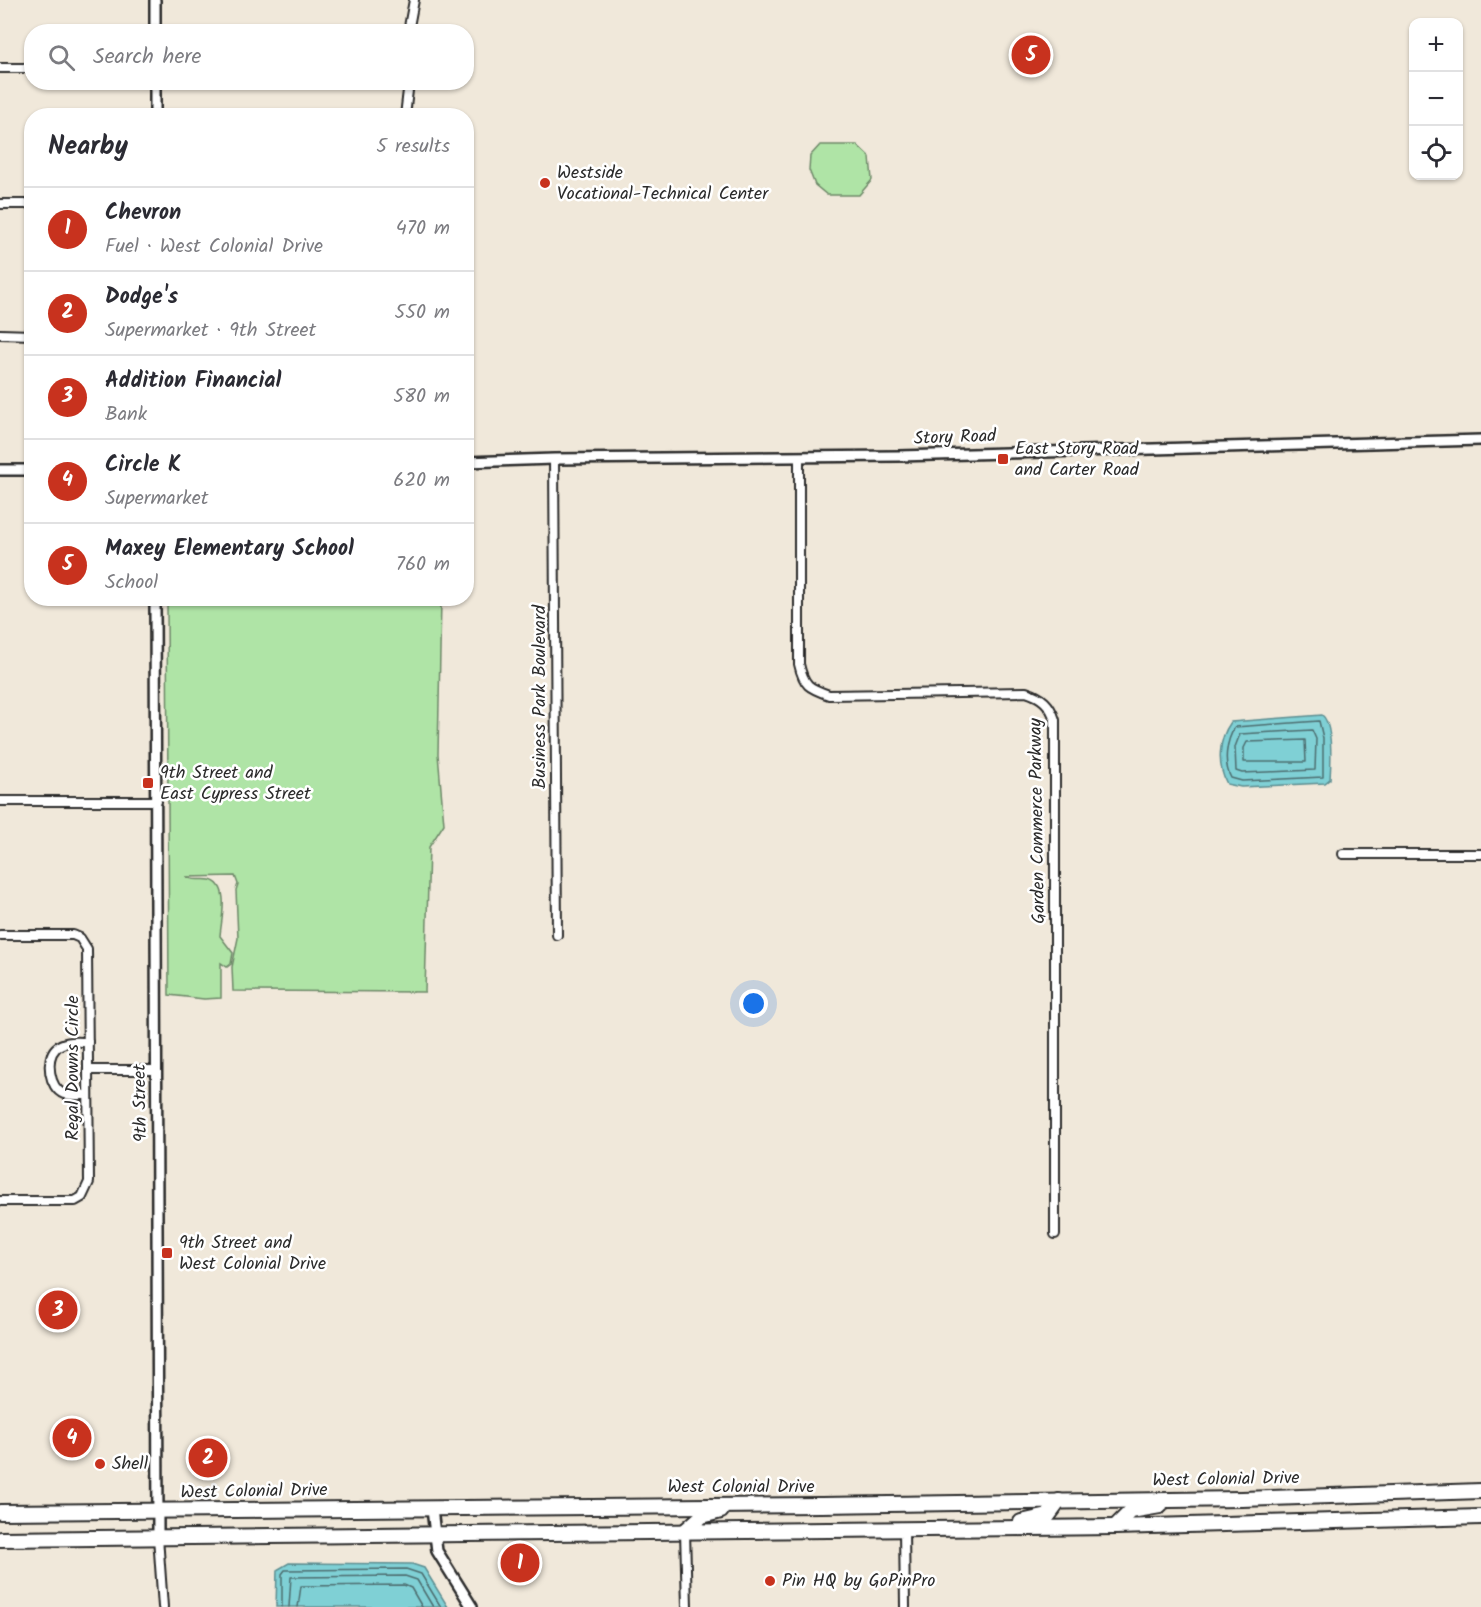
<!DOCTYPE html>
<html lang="en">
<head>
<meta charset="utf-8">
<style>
  :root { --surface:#fff; --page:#f2f2f3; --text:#2b2b33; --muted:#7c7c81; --line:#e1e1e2; --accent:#c8321e }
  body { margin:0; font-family:Kalam,sans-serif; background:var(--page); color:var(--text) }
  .controls { position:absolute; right:18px; top:18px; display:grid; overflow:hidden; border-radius:12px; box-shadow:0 2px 4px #0004 }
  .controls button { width:54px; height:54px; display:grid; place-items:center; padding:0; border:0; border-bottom:2px solid var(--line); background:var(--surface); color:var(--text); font:30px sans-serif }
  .you { position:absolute; left:754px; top:1004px; width:21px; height:21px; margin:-15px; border:4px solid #fff; border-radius:50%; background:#1a73e8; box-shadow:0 0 0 9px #1a73e833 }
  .badge { display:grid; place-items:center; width:39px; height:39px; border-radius:50%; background:var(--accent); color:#fff; font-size:20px; font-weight:700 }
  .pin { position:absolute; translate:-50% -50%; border:3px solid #fff; box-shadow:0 2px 6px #0006 }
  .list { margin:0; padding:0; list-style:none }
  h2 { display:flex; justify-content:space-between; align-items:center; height:78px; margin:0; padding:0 24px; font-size:26px }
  h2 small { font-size:20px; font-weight:400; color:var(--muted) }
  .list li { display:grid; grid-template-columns:39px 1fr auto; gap:18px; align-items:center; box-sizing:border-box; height:84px; padding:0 24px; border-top:2px solid var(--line) }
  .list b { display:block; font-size:22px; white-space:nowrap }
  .list p { margin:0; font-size:20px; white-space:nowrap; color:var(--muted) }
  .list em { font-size:20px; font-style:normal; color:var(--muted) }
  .icon { flex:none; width:33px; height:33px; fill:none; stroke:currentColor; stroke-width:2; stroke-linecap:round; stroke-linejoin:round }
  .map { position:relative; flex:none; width:1481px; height:1607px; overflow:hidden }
  .search { position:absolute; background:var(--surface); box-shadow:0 2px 4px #0004; left:24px; top:24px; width:450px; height:66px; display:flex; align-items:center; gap:15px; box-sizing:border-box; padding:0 21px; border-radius:24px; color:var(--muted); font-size:22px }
  .panel { position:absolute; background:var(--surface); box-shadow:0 2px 4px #0004; left:24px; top:108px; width:450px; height:498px; border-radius:24px }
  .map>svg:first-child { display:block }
</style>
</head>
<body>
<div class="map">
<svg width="1481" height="1607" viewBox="0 0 1481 1607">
  <rect width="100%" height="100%" fill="#f0e8da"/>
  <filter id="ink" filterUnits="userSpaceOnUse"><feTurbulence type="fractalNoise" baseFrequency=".0167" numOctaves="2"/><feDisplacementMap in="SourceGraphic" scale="12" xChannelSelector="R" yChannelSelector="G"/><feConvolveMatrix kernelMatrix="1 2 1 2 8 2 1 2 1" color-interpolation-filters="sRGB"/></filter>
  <g filter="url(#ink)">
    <g fill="#afe4a6" stroke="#6d8868" stroke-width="1.5">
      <path d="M 820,145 L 857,145 L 870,157 L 872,180 L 859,195 L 827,195 L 815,185 L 809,170 L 810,156 Z"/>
      <path d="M 167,599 L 441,599 L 438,754 L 444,824 L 429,847 L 425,992 L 233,991 L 232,967 L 238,938 L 236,890 L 238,884 L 235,876 L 187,877 C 194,882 202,878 210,880 C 231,885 221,920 220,936 L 233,953 L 231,964 L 227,967 L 221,963 L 221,998 L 204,999 L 169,995 Z"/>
    </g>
    <g fill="#7fd0d5" stroke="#5d8e91" stroke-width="1.5">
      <path d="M 1322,715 C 1333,724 1331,764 1330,779 L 1325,783 L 1241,787 L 1227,784 C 1217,765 1218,740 1231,722 Z"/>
      <path d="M 289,1563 L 412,1564 L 424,1568 L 448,1607 L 276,1607 L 277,1570 Z"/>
    </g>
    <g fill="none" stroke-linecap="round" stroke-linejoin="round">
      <g stroke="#4d6d6f" stroke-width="1.5">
        <path d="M 1319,721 L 1323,738 L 1323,777 L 1242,781 L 1231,778 C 1223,763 1226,741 1235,727 Z"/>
        <path d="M 1312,730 L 1316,739 L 1315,770 L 1242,773 L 1236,771 L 1235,747 L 1240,734 Z"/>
        <path d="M 1305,740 L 1306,762 L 1244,762 L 1244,748 L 1247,742 Z"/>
        <path d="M 282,1607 L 282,1574 L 285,1570 L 406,1569 L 421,1574 L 441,1607"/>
        <path d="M 289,1607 L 291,1577 L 405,1576 L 417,1580 L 433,1607"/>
        <path d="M 298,1607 L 301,1586 L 404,1585 L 411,1588 L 422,1607"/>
      </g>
      <g stroke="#2b2b2b" stroke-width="12">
        <g id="minor">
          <path d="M 408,32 L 414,0"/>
          <path d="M 0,68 L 32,68"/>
          <path d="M 405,116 L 409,82"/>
          <path d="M 0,204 L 32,204"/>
          <path d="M 0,334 L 32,335"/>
          <path d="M 799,458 L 799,664 C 804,686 809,688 829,695 L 1026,692 C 1042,697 1050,704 1055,720 L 1055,1234"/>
          <path d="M 554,459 L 557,935"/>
          <path d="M 0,801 L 157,801"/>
          <path d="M 1343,854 L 1481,854"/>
          <path d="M 0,935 L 73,935 L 80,938 L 87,949 L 89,1182 L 82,1197 L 75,1201 L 0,1201"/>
          <path d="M 88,1042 C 77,1042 64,1040 56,1048 C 45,1059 49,1088 64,1094 C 71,1096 81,1095 88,1095"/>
          <path d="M 88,1070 L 156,1070"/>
          <path d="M 904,1529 L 905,1607"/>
          <path d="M 685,1531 L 687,1607"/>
          <path d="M 158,1537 L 163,1607"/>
        </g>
      </g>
      <g stroke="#2b2b2b" stroke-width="14">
        <g id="tertiary">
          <path d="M 155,0 L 155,32"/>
          <path d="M 155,116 L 155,82"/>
          <path d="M 466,462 L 554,459 L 899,456 L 1481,440"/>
          <path d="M 0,470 L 32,470"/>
          <path d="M 155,598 L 158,1537"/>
          <path d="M 432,1509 L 437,1551 L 472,1607"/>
        </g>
      </g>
      <g stroke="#2b2b2b" stroke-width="18">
        <g id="trunk">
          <path d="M 0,1512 L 821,1505 L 1242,1499 L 1481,1491"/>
          <path d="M 1021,1522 L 1048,1516 L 1059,1501"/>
          <path d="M 1115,1527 L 1131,1511 L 1160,1506"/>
          <path d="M 685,1531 L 702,1516 L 721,1511"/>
          <path d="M 0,1539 L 1115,1527 L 1481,1517"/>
        </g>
      </g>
      <use href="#minor" stroke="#fff" stroke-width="8"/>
      <use href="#tertiary" stroke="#fff" stroke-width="9"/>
      <use href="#trunk" stroke="#fff" stroke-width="14"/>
    </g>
  </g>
  <g fill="#c8321e" stroke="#fff" stroke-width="2">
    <circle cx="545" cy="183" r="6"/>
    <rect x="997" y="453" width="12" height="12" rx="3"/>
    <rect x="142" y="777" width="12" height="12" rx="3"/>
    <rect x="161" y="1247" width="12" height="12" rx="3"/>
    <circle cx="100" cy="1464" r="6"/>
    <circle cx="770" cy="1581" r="6"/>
  </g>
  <g text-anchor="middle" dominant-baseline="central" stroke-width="5" stroke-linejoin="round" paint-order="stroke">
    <g font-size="18" fill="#2b2b2b" stroke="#fff" text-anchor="start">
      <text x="557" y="173">Westside<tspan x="557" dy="21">Vocational-Technical Center</tspan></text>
      <text x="1015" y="449">East Story Road<tspan x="1015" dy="21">and Carter Road</tspan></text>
      <text x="160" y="773">9th Street and<tspan x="160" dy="21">East Cypress Street</tspan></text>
      <text x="179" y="1243">9th Street and<tspan x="179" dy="21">West Colonial Drive</tspan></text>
      <text x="112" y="1464">Shell</text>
      <text x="782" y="1581">Pin HQ by GoPinPro</text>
    </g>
    <g font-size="18" fill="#2b2b2b" stroke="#fff">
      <text transform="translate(955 438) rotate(-2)">Story Road</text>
      <text transform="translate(540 697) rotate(-90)">Business Park Boulevard</text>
      <text transform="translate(1038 821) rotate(-91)">Garden Commerce Parkway</text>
      <text transform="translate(73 1068) rotate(-90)">Regal Downs Circle</text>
      <text transform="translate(141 1103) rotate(-91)">9th Street</text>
      <text transform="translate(1226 1480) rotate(-1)">West Colonial Drive</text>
      <text x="741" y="1487">West Colonial Drive</text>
      <text transform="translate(254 1492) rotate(-1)">West Colonial Drive</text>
    </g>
  </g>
</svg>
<div class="controls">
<button>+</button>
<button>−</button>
<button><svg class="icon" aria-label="locate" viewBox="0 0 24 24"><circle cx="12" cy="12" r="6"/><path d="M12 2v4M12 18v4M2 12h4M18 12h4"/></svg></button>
</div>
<div class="you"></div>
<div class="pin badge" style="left:520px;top:1563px">1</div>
<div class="pin badge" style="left:208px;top:1458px">2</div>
<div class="pin badge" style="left:58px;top:1310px">3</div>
<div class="pin badge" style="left:72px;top:1438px">4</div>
<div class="pin badge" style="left:1031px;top:55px">5</div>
<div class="search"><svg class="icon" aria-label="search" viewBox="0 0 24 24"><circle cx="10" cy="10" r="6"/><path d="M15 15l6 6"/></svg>Search here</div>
<section class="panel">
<h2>Nearby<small>5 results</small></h2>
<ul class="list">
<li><span class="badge">1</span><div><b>Chevron</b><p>Fuel · West Colonial Drive</p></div><em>470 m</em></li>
<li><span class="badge">2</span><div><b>Dodge's</b><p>Supermarket · 9th Street</p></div><em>550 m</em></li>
<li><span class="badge">3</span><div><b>Addition Financial</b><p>Bank</p></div><em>580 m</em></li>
<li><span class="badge">4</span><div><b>Circle K</b><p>Supermarket</p></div><em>620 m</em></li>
<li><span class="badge">5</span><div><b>Maxey Elementary School</b><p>School</p></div><em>760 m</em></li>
</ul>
</section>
</div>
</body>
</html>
